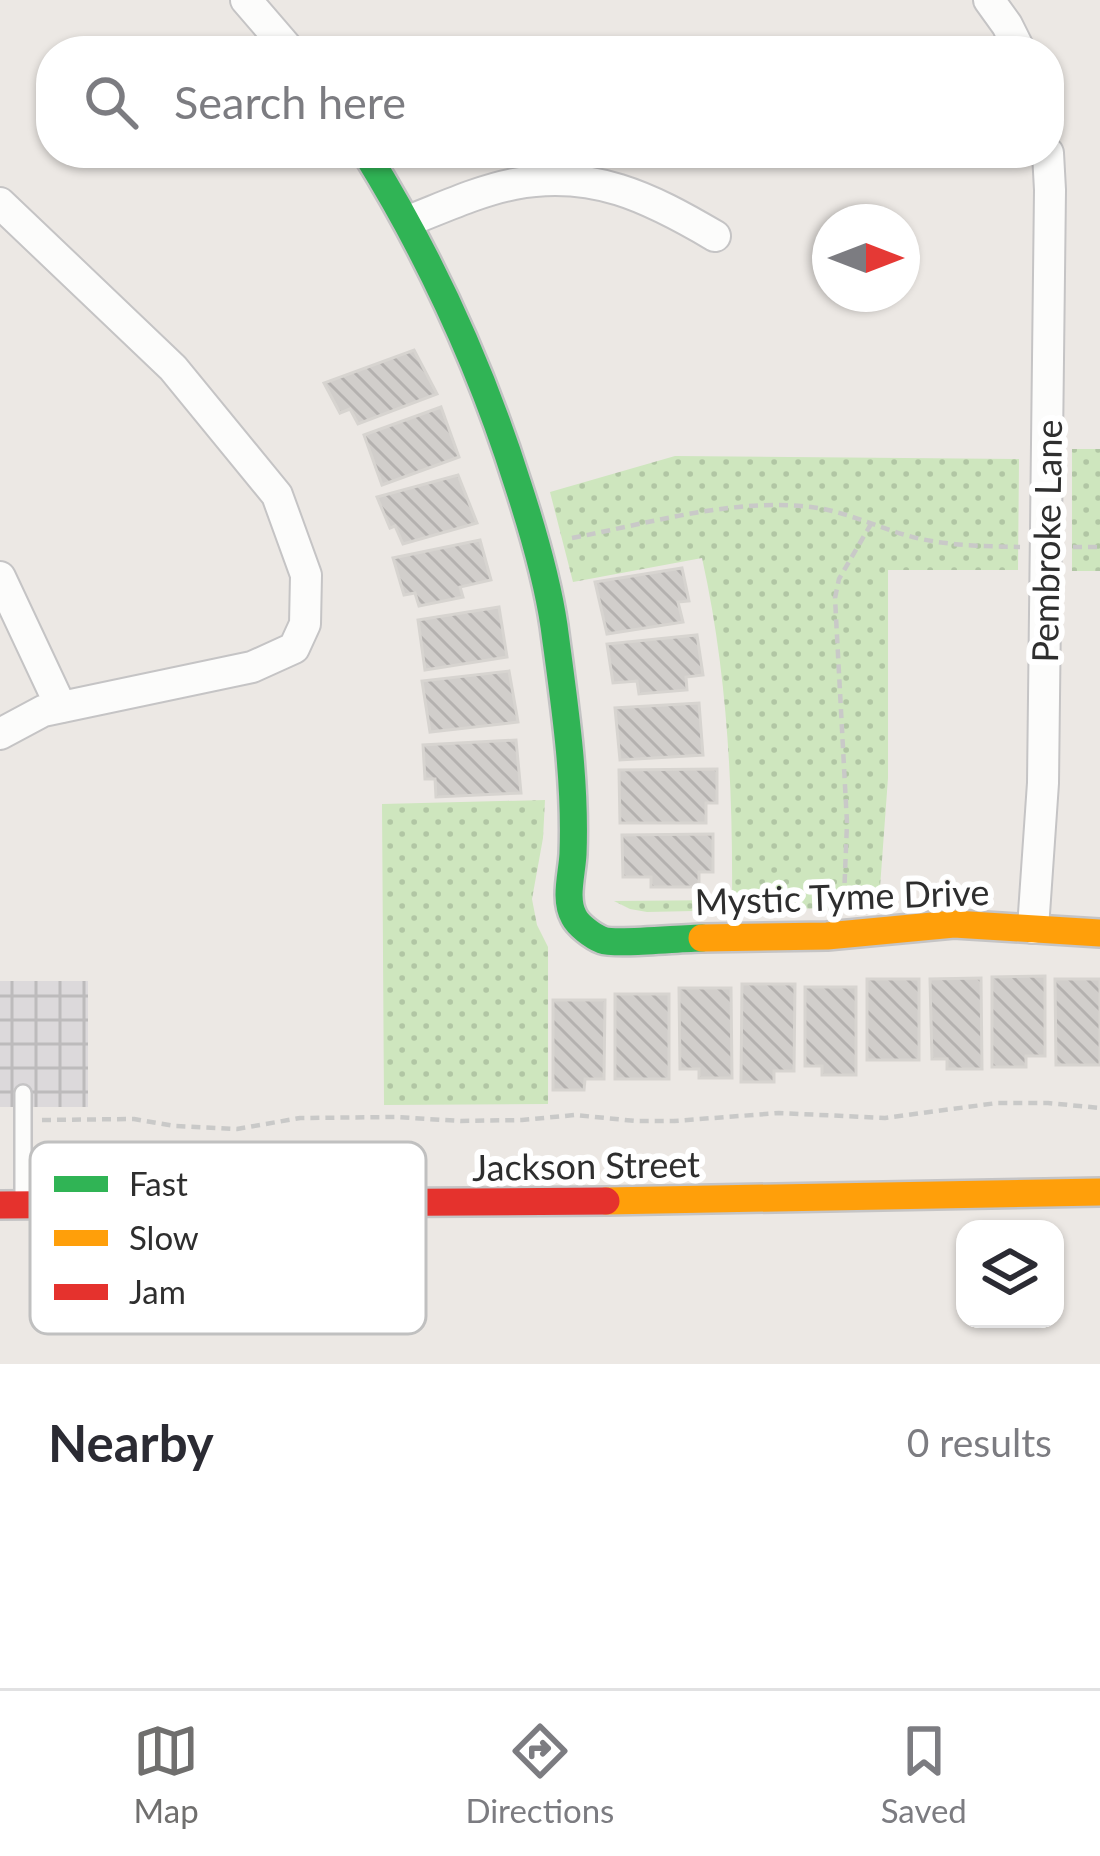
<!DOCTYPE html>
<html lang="en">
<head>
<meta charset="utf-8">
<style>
  :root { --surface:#fff; --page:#f7f7f7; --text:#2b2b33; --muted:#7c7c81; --line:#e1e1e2; --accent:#706f6e }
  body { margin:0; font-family:Lato,sans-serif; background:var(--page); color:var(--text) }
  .controls { position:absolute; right:36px; bottom:36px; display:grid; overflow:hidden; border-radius:24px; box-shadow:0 3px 9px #0004 }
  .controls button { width:108px; height:108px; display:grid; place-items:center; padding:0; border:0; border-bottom:3px solid var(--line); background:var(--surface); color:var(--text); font:60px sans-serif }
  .compass { position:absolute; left:812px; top:204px; width:108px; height:108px; border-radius:50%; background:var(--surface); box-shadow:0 3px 9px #0004; rotate:90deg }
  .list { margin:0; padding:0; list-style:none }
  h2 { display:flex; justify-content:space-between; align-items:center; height:156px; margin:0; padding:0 48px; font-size:51px }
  h2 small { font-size:39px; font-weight:400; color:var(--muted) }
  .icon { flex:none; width:66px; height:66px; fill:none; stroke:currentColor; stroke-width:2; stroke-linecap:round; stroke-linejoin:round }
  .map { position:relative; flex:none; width:1100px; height:1364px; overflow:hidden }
  .search { position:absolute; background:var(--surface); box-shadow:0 3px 9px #0004; left:36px; right:36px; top:36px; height:132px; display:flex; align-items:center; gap:30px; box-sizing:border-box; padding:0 42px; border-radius:48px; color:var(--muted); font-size:45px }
  .sheet { height:324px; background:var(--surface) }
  nav { display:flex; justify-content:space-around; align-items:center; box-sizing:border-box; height:168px; border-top:3px solid var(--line); background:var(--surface); font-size:33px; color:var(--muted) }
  nav a { display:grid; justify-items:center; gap:6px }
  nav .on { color:var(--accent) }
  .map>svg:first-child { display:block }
</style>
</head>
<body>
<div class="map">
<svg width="1100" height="1364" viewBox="0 0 1100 1364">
  <defs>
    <pattern id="industrial-grid" width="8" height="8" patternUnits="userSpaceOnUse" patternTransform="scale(3)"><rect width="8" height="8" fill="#dcd9db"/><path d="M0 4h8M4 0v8" fill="none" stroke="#bdbbbc"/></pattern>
    <pattern id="grass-dots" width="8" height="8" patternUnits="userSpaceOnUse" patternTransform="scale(3)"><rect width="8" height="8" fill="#cee6be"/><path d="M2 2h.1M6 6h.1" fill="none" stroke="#b1c6a4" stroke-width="1.8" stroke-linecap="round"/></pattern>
    <pattern id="building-back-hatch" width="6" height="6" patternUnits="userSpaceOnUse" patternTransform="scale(3)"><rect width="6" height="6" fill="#d1cecb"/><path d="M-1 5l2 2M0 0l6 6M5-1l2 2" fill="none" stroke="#b4b1af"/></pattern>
  </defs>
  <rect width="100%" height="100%" fill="#ece8e4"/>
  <rect fill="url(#industrial-grid)" x="0" y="981" width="88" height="126"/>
  <g fill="url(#grass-dots)">
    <rect x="1072" y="449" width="28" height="122"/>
    <path d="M 675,456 L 1019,459 L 1018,570 L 888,570 L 888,778 L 879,901 L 834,908 L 647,912 L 630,909 L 614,901 L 732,900 C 733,786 727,670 702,558 L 573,582 L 550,492 Z"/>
    <path d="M 545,800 L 543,838 L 532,899 L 537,925 L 548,947 L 548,1104 L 384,1105 L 382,804 Z"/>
  </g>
  <g fill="url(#building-back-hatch)" stroke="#d7d4d0" stroke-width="3">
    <path d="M 414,350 L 437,394 L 358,424 L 350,409 L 340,413 L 324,383 Z"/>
    <path d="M 441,407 L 459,457 L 382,485 L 364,435 Z"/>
    <path d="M 458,475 L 477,523 L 403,544 L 395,526 L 390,528 L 377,497 Z"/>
    <path d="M 480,540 L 491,580 L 460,587 L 463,597 L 419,606 L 415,593 L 404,595 L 393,558 Z"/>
    <path d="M 682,568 L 689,601 L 678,602 L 683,622 L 607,634 L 595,582 Z"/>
    <path d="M 499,607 L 507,657 L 425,670 L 418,620 Z"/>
    <path d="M 697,635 L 703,675 L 686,677 L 687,690 L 639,694 L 637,681 L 613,683 L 607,644 Z"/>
    <path d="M 509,671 L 518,722 L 430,732 L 422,681 Z"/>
    <path d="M 699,703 L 703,755 L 620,760 L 615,708 Z"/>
    <path d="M 516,740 L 521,793 L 436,797 L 435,779 L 425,779 L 423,745 Z"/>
    <path d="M 717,769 L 717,803 L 706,803 L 706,823 L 620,823 L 619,770 Z"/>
    <path d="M 713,834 L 713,872 L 699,872 L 699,887 L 651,887 L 651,877 L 623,877 L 622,835 Z"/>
    <path d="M 1045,976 L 1045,1056 L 1026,1056 L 1026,1067 L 992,1067 L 992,977 Z"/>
    <path d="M 981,978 L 982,1069 L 947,1069 L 947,1059 L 932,1059 L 930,979 Z"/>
    <rect x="867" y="979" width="52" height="81"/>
    <path d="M 1055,979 L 1100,979 L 1100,1065 L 1056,1065 Z"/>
    <path d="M 742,984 L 795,984 L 794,1071 L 774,1071 L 774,1082 L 741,1082 Z"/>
    <path d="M 805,987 L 856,987 L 856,1075 L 822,1075 L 822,1066 L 805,1066 Z"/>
    <path d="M 679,988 L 731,988 L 732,1078 L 699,1078 L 699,1069 L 680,1069 Z"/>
    <rect x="615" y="994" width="54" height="85"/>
    <path d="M 553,1000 L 605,1000 L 604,1079 L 585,1079 L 584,1090 L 553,1090 Z"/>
  </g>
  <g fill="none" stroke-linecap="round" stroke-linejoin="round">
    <g stroke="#c5c4c5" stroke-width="20">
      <path id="lane" d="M 23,1093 L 23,1204"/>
    </g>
    <g stroke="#c5c4c5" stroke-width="34">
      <g id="street">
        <path d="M 246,0 L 290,51"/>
        <path d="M 989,0 L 1007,25 L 1020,51"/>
        <path d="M 0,203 L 173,368 L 277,495 L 306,575 L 305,624 L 294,648 L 252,667 L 43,711 L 0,734"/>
        <path d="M 408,221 C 442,208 478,191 514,184 C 592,169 649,197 715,236"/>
        <path d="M 0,577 L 61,707"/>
        <path d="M 1033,928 L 1043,783 L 1050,190 L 1048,153"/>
      </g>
    </g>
    <g stroke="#c5c4c5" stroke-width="32">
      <path id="fast" d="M 366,153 C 431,258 481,367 518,485 C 533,531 547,578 554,626 C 564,701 576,778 573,854 C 572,874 564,899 574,917 C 578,925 592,936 602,940 C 616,945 681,938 702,938"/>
    </g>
    <g stroke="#c5c4c5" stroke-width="32">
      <g id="slow">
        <path d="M 702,938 L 827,936 L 954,924 L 1100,933"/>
        <path d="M 606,1201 L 1100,1192"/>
      </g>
    </g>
    <g stroke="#c5c4c5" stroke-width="32">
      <path id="jam" d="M 0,1205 L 606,1201"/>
    </g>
    <g stroke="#c9c9c8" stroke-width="4.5" stroke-dasharray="9 6" stroke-linecap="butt">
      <path d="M 572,538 C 651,523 731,498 811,507 C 845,511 876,527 909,536 C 945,546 983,546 1020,547"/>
      <path d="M 1073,547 L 1100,547"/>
      <path d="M 844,898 L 847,823 L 835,598 L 839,579 L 871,524"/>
      <path d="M 42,1120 L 134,1119 L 175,1126 L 237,1129 L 300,1118 L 395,1117 L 461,1121 L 522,1120 L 575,1115 L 636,1121 L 674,1121 L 779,1113 L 885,1118 L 997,1103 L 1048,1103 L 1100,1108"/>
    </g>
    <use href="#lane" stroke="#fcfcfb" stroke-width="15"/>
    <use href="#street" stroke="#fcfcfb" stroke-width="30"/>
    <use href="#fast" stroke="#30b455" stroke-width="27"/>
    <use href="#slow" stroke="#ff9f0a" stroke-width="27"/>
    <use href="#jam" stroke="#e5322d" stroke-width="27"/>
  </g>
  <g text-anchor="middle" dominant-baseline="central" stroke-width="12" stroke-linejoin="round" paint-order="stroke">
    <g font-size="36" fill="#2e2e2e" stroke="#fff">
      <text transform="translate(1046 541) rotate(-89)">Pembroke Lane</text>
      <text transform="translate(842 896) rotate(-2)">Mystic Tyme Drive</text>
      <text transform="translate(586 1165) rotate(-1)">Jackson Street</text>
    </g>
  </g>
  <rect x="30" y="1142" width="396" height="192" rx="18" fill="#fff" stroke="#c0c0c0" stroke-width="3"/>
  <rect x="54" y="1176" width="54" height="16" fill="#30b455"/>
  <rect x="54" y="1230" width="54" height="16" fill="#ff9f0a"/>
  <rect x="54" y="1284" width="54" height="16" fill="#e5322d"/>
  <g font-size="33" fill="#2e2e2e">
    <text x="129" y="1196">Fast</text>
    <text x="129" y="1250">Slow</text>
    <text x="129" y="1304">Jam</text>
  </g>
</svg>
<div class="controls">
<button><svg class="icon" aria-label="layers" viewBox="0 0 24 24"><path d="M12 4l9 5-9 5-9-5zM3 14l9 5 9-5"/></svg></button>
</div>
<svg class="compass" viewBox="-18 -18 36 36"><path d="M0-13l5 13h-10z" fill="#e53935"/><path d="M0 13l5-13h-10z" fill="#7c7c81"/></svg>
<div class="search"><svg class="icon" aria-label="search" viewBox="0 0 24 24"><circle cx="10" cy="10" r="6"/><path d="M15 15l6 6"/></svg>Search here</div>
</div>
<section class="sheet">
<h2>Nearby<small>0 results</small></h2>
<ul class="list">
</ul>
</section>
<nav>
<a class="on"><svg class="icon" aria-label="map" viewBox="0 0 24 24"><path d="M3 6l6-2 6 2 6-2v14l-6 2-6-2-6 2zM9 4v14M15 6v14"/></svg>Map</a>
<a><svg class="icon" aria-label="directions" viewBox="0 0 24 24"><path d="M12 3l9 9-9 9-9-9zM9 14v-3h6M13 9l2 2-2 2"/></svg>Directions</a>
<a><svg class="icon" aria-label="saved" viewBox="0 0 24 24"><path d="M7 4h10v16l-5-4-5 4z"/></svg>Saved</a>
</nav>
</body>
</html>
